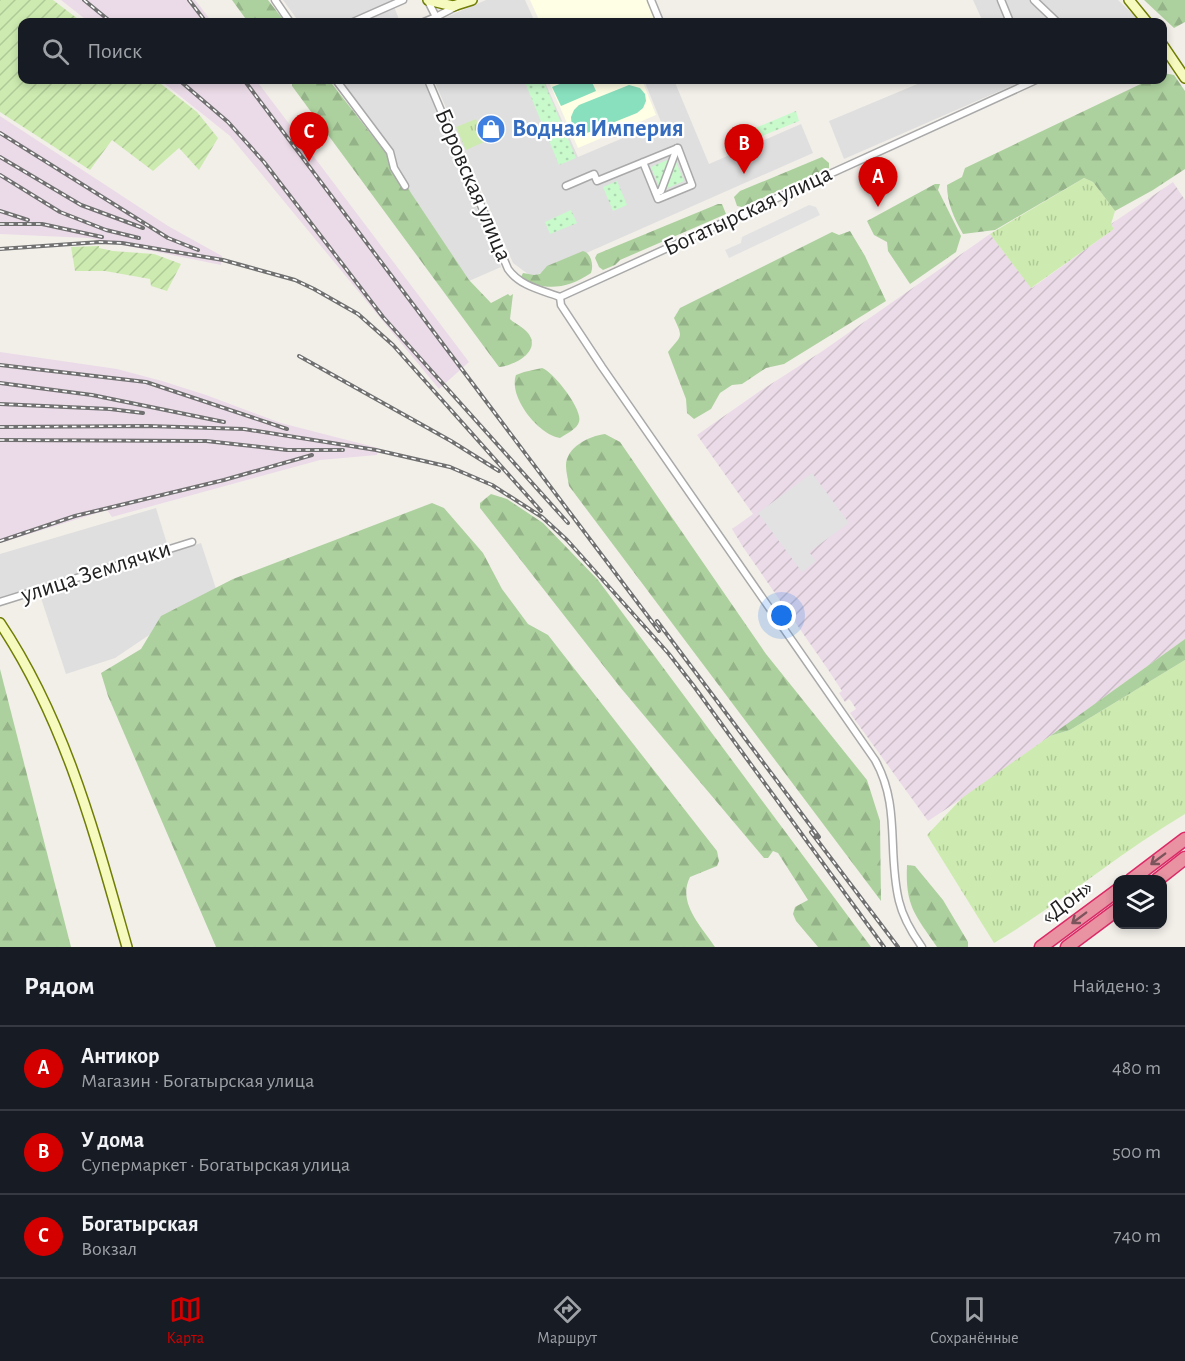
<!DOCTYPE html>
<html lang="ru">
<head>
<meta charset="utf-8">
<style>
  :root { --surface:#171b24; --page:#242831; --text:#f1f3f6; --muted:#9ea1a6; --line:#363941; --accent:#d40000 }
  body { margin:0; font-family:"Alegreya Sans",sans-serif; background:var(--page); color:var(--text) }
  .controls { position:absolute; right:18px; bottom:18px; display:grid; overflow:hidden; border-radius:12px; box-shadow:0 3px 9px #0003 }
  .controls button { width:54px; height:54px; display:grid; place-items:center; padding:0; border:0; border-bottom:2px solid var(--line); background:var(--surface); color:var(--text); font:30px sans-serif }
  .you { position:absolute; left:782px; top:616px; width:21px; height:21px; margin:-15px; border:4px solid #fff; border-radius:50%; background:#1a73e8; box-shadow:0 0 0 9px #1a73e833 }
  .badge { display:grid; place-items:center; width:39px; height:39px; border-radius:50%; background:var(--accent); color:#fff; font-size:20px; font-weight:700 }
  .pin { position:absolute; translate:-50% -50px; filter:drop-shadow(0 2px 3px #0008) }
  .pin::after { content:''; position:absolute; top:32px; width:21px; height:18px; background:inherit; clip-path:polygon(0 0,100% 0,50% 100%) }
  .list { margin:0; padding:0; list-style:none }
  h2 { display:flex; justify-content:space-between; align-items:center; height:78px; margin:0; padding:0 24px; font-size:26px }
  h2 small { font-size:20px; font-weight:400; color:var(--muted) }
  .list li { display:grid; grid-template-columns:39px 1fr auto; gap:18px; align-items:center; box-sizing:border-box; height:84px; padding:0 24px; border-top:2px solid var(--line) }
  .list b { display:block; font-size:22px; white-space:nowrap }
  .list p { margin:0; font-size:20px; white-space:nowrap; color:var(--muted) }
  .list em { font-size:20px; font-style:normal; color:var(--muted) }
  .icon { flex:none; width:33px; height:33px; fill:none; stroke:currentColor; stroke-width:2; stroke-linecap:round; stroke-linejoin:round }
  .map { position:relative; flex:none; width:1185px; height:947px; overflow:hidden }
  .search { position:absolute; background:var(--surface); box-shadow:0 3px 9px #0003; left:18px; right:18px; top:18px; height:66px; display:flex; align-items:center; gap:15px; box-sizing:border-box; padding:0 21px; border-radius:12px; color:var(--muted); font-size:22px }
  .sheet { height:330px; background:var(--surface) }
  nav { display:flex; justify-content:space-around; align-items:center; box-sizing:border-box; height:84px; border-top:2px solid var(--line); background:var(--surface); font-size:16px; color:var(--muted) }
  nav a { display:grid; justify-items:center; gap:3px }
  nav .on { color:var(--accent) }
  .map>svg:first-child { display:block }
</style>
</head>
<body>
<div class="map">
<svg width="1185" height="947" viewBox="0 0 1185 947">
  <defs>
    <pattern id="industrial-furrows" width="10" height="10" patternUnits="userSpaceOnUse" patternTransform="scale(1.5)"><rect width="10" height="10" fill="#ebdbe8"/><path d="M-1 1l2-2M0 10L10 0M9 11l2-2" fill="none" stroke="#c9bcc7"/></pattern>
    <pattern id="grass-tufts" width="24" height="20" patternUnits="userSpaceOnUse" patternTransform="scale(1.5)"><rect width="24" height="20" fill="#cdebb0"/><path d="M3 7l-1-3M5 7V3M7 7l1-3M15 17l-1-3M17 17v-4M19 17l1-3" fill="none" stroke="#b0c997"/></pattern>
    <pattern id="forest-firs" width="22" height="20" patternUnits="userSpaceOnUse" patternTransform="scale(1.5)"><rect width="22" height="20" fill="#add19e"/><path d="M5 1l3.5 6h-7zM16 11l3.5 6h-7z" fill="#95b388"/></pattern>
    <pattern id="park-dots" width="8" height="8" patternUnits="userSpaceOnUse" patternTransform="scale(1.5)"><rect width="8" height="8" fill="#c8facc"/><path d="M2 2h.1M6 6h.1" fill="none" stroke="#acd6af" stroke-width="1.8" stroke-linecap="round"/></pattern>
    <pattern id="garden-furrows" width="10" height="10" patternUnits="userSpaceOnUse" patternTransform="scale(1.5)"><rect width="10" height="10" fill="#cdebb0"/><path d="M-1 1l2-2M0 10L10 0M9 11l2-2" fill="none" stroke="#b0c997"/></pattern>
  </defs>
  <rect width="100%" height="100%" fill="#f2efe9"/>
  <g fill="#e0dfdf">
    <path d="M 283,0 L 398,0 L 393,4 L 400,22 L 299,22 Z"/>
    <path d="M 486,0 L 525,0 L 535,22 L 435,22 Z"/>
    <path d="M 973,0 L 1118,0 L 1141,22 L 983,22 Z"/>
    <path d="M 338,80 L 424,80 L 501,267 L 469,281 L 408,190 L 390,148 Z"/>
    <path d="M 434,80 L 544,80 L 578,157 L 661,122 L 644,80 L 674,80 L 709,164 L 801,124 L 813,153 L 532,277 L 513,263 Z"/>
    <path d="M 927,80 L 1025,80 L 844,159 L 829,121 Z"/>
    <path d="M 156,508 L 168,547 L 0,598 L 0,554 Z"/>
    <path d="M 201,543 L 219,598 L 164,625 L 115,658 L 66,674 L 40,595 Z"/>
  </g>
  <path fill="url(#industrial-furrows)" d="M 1173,182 L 1185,200 L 1185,639 L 981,786 L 928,821 L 850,713 L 856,709 L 851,701 L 849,699 L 845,702 L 839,693 L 842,691 L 829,671 L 743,547 L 732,529 L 753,514 L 697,435 L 760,391 L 821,352 L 990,234 L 1032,288 L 1114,229 L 1111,224 Z"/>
  <g fill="#ffffe5">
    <path d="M 530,0 L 647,0 L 656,22 L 540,22 Z"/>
    <path d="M 548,80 L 642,80 L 656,115 L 578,148 Z"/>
  </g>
  <g fill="#ebdbe8">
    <path d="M 61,0 L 195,0 L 212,22 L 89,22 Z"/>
    <path d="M 160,80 L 256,80 L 469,362 L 439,389 L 230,136 Z"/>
    <path d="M 0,116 L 168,226 L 222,256 L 221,265 L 88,238 L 0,234 Z"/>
    <path d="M 0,352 L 117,369 L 162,381 L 206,395 L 281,423 L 378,448 L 377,455 L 320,460 L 112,517 L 107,510 L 0,543 Z"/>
  </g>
  <g fill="url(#grass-tufts)">
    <path d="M 476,119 L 484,142 L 466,150 L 456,127 Z"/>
    <path d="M 1084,178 L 1093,182 L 1115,211 L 1111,224 L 1114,229 L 1031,288 L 990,234 Z"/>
    <path d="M 1185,660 L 1185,814 C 1119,853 1060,904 994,943 L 927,835 L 962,798 L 1050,736 L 1070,730 Z"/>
  </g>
  <g fill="url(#forest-firs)">
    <path d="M 232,0 L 268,0 L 285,22 L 248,22 Z"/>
    <path d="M 1144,0 L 1185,0 L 1185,22 L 1174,28 Z"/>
    <path d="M 1163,73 L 1174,75 L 1185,91 L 1185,169 L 1153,190 L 1115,211 L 1093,182 L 1084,178 L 995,230 L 963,234 C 954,218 947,203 947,185 L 962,177 L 965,168 L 1149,80 L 1162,80 Z"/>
    <path d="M 293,80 L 329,80 L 395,165 L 411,193 L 469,280 L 491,303 L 508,294 L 510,296 L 513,294 L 510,319 C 516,325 527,328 531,338 C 537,355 511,366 499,367 L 292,86 Z"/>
    <path d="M 822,157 L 829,163 L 829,168 L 742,207 L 737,206 L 734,197 L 740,191 Z"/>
    <path d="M 935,184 L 940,184 L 938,190 L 961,236 L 956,252 L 910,284 L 888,251 L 887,242 L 874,235 L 867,221 Z"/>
    <path d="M 718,204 L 722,204 L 726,214 L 620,260 L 615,265 L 603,270 L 599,267 L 595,258 L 597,254 Z"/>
    <path d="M 850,231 L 865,256 L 886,301 L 784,364 L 766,368 L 742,384 L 732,385 L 720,393 L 711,409 L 694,419 L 687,413 L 686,399 L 668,352 C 681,335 684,339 674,318 L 680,308 L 832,232 L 839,235 Z"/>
    <path d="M 583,251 C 591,253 594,265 591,273 C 569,288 544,293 521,277 L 523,273 L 534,275 L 540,274 L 547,266 Z"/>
    <path d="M 542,368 C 553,371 584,411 579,422 C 577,429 566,434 560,438 C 539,435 508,397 516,375 L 524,372 Z"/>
    <path d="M 605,434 L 620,442 L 766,654 L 867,780 L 880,821 L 881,901 L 569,486 C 568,479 566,472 566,466 C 566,447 589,436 605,434 Z"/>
    <path d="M 491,494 L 507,499 L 543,523 L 598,580 L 871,947 L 818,947 L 796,921 L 793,914 L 795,907 L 808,900 L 778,853 L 773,851 L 768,858 L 764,858 L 620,687 L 480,508 L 480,503 Z"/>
    <path d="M 432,503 L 444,508 L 483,553 L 502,589 L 528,624 L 548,635 L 717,851 L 719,861 L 717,866 L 690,877 C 677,903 701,926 715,947 L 216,947 L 108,696 L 101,673 L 141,649 L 161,616 L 233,579 Z"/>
    <path d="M 1185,639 L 1185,660 L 1070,730 L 1050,736 Z"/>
    <path d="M 0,669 L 71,947 L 0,947 Z"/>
    <path d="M 907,865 L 915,866 L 943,900 L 968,942 L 968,947 L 937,947 C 915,915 905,906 907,865 Z"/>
  </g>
  <g fill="url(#park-dots)">
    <path d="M 524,80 L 543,80 L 576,158 L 559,165 Z"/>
    <path d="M 796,111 L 799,121 L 740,145 L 736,136 Z"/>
    <path d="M 674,157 L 684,181 L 661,191 L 651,167 Z"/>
    <path d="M 617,181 L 627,205 L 613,211 L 603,187 Z"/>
    <path d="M 571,210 L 577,223 L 550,234 L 545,222 Z"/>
  </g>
  <g fill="url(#garden-furrows)">
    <path d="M 0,0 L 53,0 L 82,22 L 22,22 L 22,80 L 156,80 L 197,112 L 218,138 L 199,170 L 179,148 L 153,171 L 112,140 L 90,170 L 0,112 Z"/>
    <path d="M 99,246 L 99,248 L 113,251 L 154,254 L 181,264 L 167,291 L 151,286 L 150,279 L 105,271 L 75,271 L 71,247 Z"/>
  </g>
  <g fill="#88e0be">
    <path d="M 570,80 L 591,80 L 596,91 L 561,106 L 552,87 Z"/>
    <path d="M 629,85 L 640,88 L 645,94 L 646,101 L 643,108 L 637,113 L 587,133 C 577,133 571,127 571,117 L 574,110 L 579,105 Z"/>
  </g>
  <g fill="#e2e2e2">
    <path d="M 809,205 L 816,207 L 820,215 L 729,258 L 725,250 L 741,243 L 742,237 Z"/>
    <path d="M 812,473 L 849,523 L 809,552 L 816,561 L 802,572 L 758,513 Z"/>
  </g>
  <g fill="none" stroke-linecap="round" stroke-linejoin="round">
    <g stroke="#a9a9a9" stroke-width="9">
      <g id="street">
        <path d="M 275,0 L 290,22"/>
        <path d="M 651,0 L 660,22"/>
        <path d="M 1001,0 L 1010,22"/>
        <path d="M 1034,0 L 1057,22"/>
        <path d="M 436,17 L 457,6"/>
        <path d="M 353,22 L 403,0"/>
        <path d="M 424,22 L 436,17 L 428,1"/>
        <path d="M 336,80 L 390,152 L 394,168 L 405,186"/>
        <path d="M 428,80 L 508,269 C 520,286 541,290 560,297"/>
        <path d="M 566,186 L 594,174 L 597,181 L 678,148 L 692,185 L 658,199 L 643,162"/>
        <path d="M 656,193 L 661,191 L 677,148"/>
        <path d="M 560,297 L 561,305 L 602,367 L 875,760 C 901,806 887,852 899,901 C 903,918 912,933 922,947"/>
        <path d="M 560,297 L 1036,80"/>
        <path d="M 0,602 L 192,542"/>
      </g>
    </g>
    <g stroke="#707d05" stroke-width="12">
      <g id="secondary">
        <path d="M 428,0 L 453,6 L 472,0"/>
        <path d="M 1129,0 L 1147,22"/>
        <path d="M 1162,44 L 1185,78"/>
        <path d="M 0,623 C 66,722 95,835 127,947"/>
      </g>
    </g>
    <g stroke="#dc2a67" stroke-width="15">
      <g id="highway">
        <path d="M 1131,880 L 1185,839"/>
        <path d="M 1157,880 L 1185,858"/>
        <path d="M 1041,947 L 1118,890"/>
        <path d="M 1067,947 L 1118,909"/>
      </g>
    </g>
    <use href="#street" stroke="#fff" stroke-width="6"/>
    <use href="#secondary" stroke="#f7fabf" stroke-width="9"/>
    <use href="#highway" stroke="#e892a2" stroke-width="12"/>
    <g stroke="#707070" stroke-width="4">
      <g id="rail">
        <path d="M 84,0 L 111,22"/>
        <path d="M 189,0 L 206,22"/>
        <path d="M 179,80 L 228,122 L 264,162 L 383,317 L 568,523"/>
        <path d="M 244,80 L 659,631"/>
        <path d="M 0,133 L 168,238 L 198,250"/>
        <path d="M 0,157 L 81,205 L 143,228"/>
        <path d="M 0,175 L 60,212 L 106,230 L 139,238"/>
        <path d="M 0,211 L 28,220"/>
        <path d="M 0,224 L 42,224 L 102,237"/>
        <path d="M 0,249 L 100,242 L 122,243 L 223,260 L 295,280 L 314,289 L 358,314 L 393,345 L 541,511"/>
        <path d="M 299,356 L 451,441 L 499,471"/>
        <path d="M 0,365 L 146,382 L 287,429"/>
        <path d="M 0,383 L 92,395 L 224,422"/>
        <path d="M 0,404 L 110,409 L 143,413"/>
        <path d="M 0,427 L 148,426 L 244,429 L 376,450 L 450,467 L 492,485 L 542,517 L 567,540 L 669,654 L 693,685 L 884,947"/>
        <path d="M 0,440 L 206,441 L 287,450 L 343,450"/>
        <path d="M 0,541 L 75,516 L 224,480 L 312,455"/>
        <path d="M 657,621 L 819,837"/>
        <path d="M 811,832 L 898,947"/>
      </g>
    </g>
    <use href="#rail" stroke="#fff" stroke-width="1.5" stroke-dasharray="4.5" stroke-linecap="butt"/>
  </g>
  <defs><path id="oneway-shaft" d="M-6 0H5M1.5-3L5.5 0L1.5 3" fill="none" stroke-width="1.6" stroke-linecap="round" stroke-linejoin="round" transform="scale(1.5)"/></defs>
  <g stroke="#7b545c">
    <use href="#oneway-shaft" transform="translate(1158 859) rotate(143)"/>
    <use href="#oneway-shaft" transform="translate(1079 918) rotate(143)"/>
  </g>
  <defs>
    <g id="shop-disc" transform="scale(1.5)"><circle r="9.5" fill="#3f7fe0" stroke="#fff"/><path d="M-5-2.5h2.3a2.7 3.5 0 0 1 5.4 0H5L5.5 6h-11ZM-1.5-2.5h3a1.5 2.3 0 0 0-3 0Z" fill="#fff"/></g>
  </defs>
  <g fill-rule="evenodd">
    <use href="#shop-disc" x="491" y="129"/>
  </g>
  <g text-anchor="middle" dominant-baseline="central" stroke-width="4.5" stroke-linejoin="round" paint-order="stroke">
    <g font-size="24" font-weight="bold" fill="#366cbe" stroke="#fff" text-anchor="start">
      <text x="512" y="129">Водная Империя</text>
    </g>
    <g font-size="24" fill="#222" stroke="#fff">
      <text transform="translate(473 185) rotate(67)">Боровская улица</text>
      <text transform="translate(748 211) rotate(-25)">Богатырская улица</text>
      <text transform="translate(96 572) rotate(-18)">улица Землячки</text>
      <text transform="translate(1067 902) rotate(-37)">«Дон»</text>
    </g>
  </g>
</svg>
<div class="controls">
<button><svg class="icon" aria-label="layers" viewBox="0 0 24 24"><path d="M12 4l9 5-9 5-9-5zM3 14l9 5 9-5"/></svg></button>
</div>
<div class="you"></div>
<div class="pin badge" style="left:878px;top:207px">A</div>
<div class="pin badge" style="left:744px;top:174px">B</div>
<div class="pin badge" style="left:309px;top:162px">C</div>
<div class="search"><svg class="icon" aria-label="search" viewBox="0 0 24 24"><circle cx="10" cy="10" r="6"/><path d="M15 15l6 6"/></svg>Поиск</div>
</div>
<section class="sheet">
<h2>Рядом<small>Найдено: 3</small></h2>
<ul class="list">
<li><span class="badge">A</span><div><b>Антикор</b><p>Магазин · Богатырская улица</p></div><em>480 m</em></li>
<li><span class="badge">B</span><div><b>У дома</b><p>Супермаркет · Богатырская улица</p></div><em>500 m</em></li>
<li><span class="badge">C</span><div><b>Богатырская</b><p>Вокзал</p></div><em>740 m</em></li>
</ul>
</section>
<nav>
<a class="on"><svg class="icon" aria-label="map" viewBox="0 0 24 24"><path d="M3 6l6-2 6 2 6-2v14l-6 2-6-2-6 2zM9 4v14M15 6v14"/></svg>Карта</a>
<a><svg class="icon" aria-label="directions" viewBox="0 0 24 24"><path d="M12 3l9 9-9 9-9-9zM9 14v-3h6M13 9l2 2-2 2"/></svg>Маршрут</a>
<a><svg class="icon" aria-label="saved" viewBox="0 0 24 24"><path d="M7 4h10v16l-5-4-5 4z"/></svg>Сохранённые</a>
</nav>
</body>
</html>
